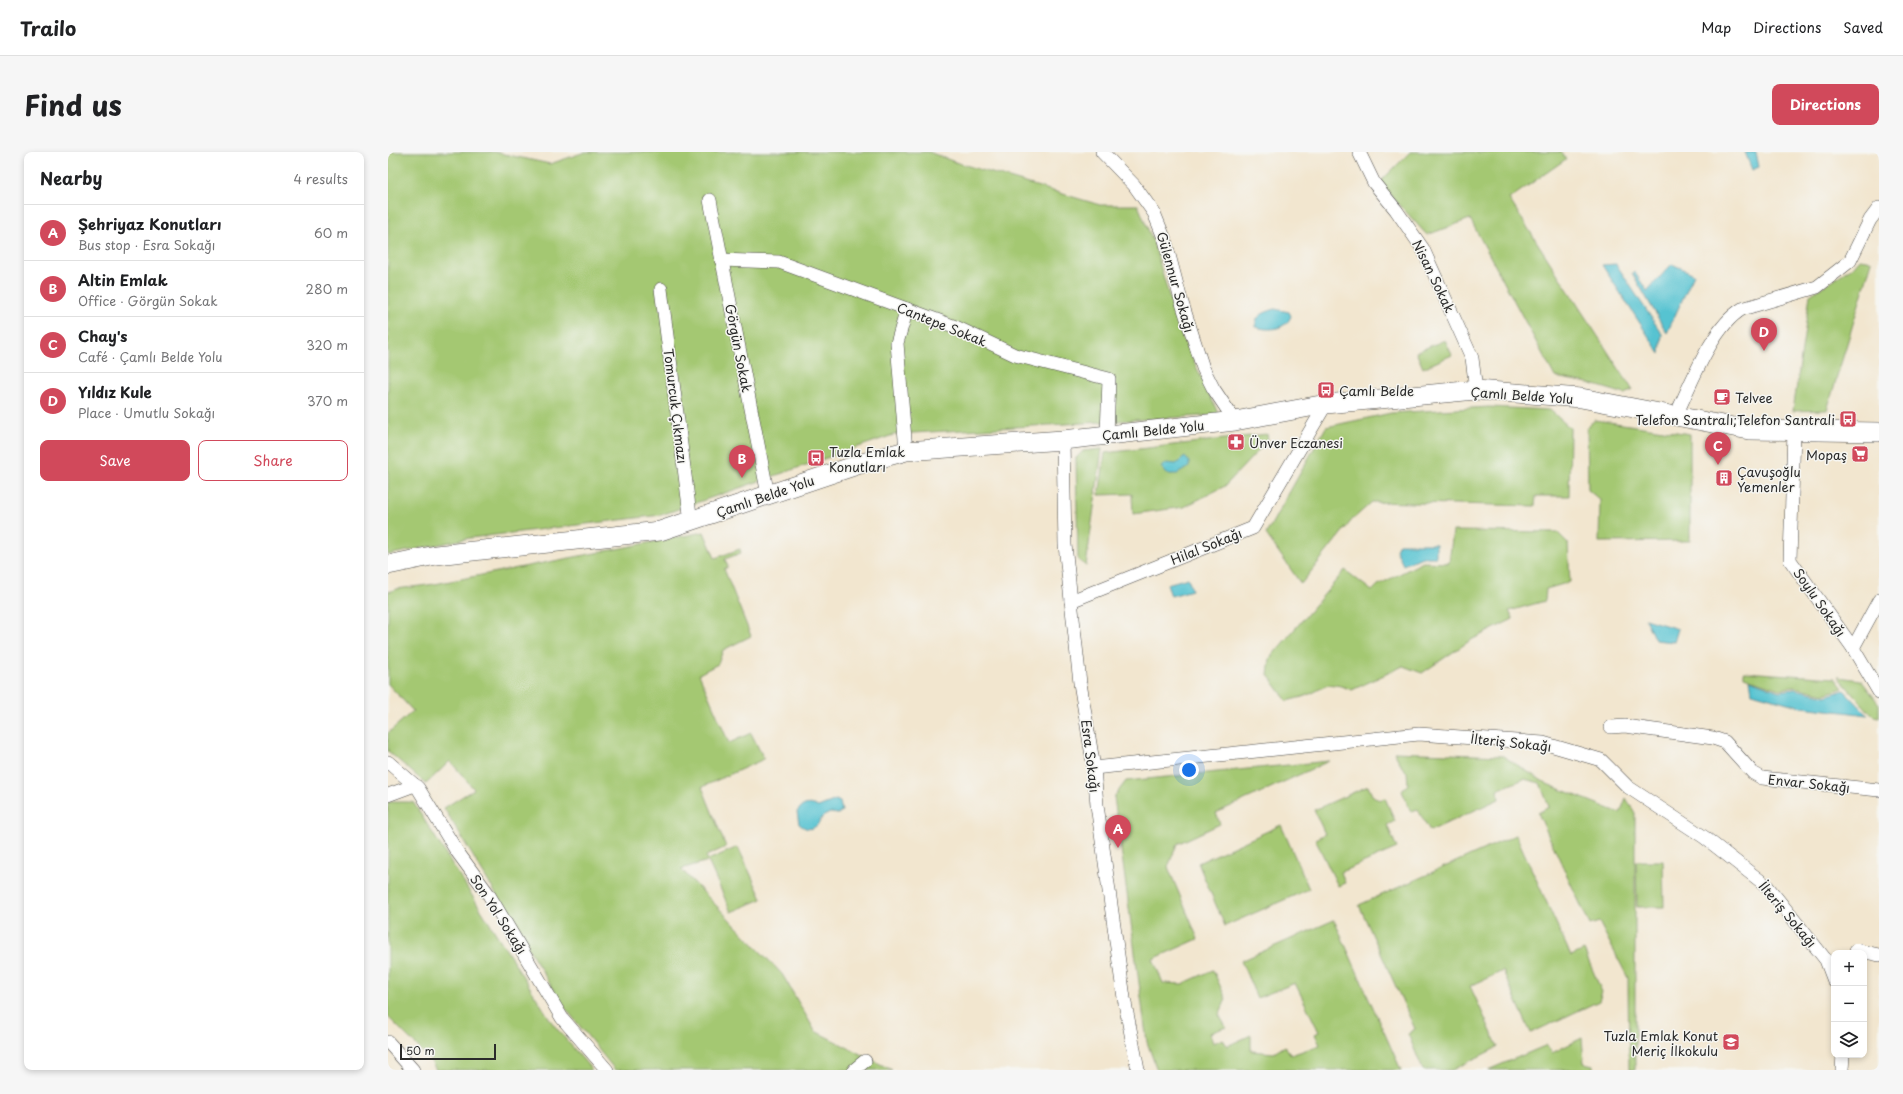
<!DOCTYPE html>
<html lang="en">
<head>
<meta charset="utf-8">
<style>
  :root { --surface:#fff; --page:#f6f6f6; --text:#202124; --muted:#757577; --line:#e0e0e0; --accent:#d1495b }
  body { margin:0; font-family:"Playpen Sans",sans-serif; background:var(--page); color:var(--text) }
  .controls { position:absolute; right:12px; bottom:12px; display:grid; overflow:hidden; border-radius:8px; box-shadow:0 2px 6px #0003 }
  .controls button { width:36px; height:36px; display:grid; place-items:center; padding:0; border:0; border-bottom:1px solid var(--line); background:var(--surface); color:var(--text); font:20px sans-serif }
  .scale { position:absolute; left:12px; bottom:10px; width:96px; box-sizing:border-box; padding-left:4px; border:2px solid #2b2b2b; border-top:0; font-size:11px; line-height:14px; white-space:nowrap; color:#2b2b2b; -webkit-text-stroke:3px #f6f6f2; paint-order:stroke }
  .you { position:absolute; left:801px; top:618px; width:14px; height:14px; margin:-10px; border:3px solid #fff; border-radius:50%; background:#1a73e8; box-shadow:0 0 0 6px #1a73e833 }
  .badge { display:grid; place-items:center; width:26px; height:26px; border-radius:50%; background:var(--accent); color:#fff; font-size:13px; font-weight:700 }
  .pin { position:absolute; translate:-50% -33px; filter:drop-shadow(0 1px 2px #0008) }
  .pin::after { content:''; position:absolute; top:21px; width:14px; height:12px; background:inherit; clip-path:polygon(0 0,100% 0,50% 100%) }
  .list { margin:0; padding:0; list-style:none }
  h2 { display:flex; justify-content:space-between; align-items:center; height:52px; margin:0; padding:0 16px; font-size:17px }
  h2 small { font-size:13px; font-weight:400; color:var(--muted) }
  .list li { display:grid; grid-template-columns:26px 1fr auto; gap:12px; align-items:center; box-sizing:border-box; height:56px; padding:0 16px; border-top:1px solid var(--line) }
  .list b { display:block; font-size:15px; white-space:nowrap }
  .list p { margin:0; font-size:13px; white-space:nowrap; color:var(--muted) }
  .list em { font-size:13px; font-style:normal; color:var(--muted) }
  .actions { display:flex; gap:8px; padding:12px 16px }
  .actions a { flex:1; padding:9px 0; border:1px solid var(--accent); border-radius:8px; text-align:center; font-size:14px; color:var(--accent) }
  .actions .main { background:var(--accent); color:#fff }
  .icon { flex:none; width:22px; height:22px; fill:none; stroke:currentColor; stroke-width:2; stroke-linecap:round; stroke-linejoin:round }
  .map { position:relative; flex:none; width:1491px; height:918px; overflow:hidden; border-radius:8px }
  header { display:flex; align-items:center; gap:24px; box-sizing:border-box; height:56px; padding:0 20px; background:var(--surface); border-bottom:1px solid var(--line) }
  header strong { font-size:19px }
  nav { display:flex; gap:22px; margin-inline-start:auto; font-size:14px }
  .intro { display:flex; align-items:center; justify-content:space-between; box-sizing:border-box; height:96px; padding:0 24px }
  h1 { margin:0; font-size:28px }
  .button { padding:10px 18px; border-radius:8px; background:var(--accent); color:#fff; font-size:14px; font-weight:700 }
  main { display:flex; gap:24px; padding:0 24px }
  aside { flex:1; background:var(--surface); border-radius:8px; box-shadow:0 2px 6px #0003 }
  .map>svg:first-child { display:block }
</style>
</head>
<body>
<header>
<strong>Trailo</strong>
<nav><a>Map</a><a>Directions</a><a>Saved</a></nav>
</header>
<div class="intro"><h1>Find us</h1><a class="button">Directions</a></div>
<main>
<aside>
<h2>Nearby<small>4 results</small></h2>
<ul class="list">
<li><span class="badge">A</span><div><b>Şehriyaz Konutları</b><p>Bus stop · Esra Sokağı</p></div><em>60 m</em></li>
<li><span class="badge">B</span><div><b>Altin Emlak</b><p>Office · Görgün Sokak</p></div><em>280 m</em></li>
<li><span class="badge">C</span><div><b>Chay's</b><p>Café · Çamlı Belde Yolu</p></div><em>320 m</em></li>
<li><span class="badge">D</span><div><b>Yıldız Kule</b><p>Place · Umutlu Sokağı</p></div><em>370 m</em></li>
</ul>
<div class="actions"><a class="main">Save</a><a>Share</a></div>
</aside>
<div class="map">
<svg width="1491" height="918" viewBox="0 0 1491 918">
  <rect width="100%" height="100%" fill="#f6f6f2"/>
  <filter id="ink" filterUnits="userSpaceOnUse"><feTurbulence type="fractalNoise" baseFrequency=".025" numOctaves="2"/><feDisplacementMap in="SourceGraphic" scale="8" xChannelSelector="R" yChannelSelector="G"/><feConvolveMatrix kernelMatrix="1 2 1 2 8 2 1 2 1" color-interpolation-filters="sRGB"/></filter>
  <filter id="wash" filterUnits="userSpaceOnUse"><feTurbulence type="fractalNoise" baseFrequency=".012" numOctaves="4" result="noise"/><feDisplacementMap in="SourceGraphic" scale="16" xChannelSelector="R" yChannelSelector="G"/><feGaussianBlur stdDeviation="0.9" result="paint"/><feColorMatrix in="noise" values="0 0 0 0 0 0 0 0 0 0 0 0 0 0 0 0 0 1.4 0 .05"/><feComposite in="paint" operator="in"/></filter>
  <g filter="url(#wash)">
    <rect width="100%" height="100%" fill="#f2e6cf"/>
    <g fill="#a4c872" stroke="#687a4e">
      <path d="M 0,0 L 106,0 L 162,12 L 197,0 L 541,0 L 567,10 L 712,53 L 750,53 L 766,92 L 791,178 L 831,263 L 508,282 L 273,363 L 82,386 L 0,403 Z"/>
      <path d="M 1022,0 L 1173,0 L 1178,7 L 1121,47 L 1244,237 L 1237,242 L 1200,231 L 1167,225 L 1082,67 L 1039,83 L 998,38 L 993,29 Z"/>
      <path d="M 1472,107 L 1484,109 L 1439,258 L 1405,259 L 1422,143 L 1466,114 Z"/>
      <path d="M 1057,188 L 1064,203 L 1035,216 L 1028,200 Z"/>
      <path d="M 1101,255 L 1162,258 L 1182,276 L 1181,344 L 1148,344 L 1147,354 L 984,350 L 964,368 L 913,432 L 878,382 L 938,275 L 1003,261 Z"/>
      <path d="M 1207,268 L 1302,282 L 1302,389 L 1211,390 L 1212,348 L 1200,338 L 1199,275 Z"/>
      <path d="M 879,282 L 880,288 L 837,334 L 796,355 L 745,362 L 744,342 L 711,343 L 717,301 Z"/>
      <path d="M 714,297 L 698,414 L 690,408 L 688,306 L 695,299 Z"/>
      <path d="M 1065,379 L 1169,380 L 1180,391 L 1182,430 L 1158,437 L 1157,449 L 1121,459 L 1125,467 L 1083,488 L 1034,521 L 1015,514 L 964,538 C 936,527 941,535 917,544 C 912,546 905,547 899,549 L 880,523 L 882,506 L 957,418 L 984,439 L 990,433 L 1035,410 L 1061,411 Z"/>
      <path d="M 316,380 L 327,406 L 352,397 L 353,401 L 337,407 L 340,415 L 336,417 L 363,484 L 335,498 L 330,512 L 311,522 L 341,591 L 363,581 L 376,607 L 314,635 L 338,695 L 318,704 L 320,708 L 350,695 L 374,747 L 343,760 L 320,709 L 293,717 L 394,822 L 427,879 L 504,918 L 227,918 L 174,852 L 56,656 L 86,637 L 62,609 L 38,632 L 0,599 L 0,581 L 25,559 L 0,532 L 0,440 L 9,437 L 47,432 Z"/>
      <path d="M 1356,520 L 1447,526 L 1455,536 L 1437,542 L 1406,535 L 1391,537 L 1356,525 Z"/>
      <path d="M 1450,525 L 1473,528 L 1491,552 L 1491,565 L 1485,564 Z"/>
      <path d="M 1006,600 L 1115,604 L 1159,632 L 1232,661 L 1238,646 L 1247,661 L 1247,918 L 1241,918 L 1240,826 L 1211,770 L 1202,773 L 1150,661 L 1161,655 L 1152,631 L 1136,627 L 1109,638 L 1111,647 L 1042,679 L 1030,658 L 1023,660 L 1014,639 L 1020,632 L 1019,620 L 1014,615 Z"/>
      <path d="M 941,609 L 828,661 L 832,672 L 789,692 L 780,715 L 810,787 L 765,807 L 775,831 L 794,832 L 825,818 L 838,847 L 831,863 L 838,875 L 822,881 L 825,891 L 835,887 L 839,894 L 863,883 L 863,899 L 886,901 L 897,894 L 903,903 L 932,893 L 927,882 L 931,880 L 907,831 L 869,846 L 853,809 L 946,768 L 1013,918 L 769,918 L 759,890 L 726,645 L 738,629 Z"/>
      <path d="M 980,634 L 984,643 L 991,648 L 997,646 L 1007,669 L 999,673 L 1009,696 L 953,720 L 957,731 L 950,734 L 927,687 L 937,682 L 926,658 Z"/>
      <path d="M 0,650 L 25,650 L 165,872 L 204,918 L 48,918 L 41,906 L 0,865 Z"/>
      <path d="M 893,673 L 921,737 L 837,774 L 810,711 Z"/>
      <path d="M 1128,683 L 1183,804 L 1196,798 L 1214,840 L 1211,849 L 1143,881 L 1115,819 L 1082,834 L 1110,895 L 1064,918 L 1035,918 L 1020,882 L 1027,877 L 971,753 Z"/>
      <path d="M 1248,709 L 1275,709 L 1276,755 L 1249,755 Z"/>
      <path d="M 1194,886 L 1196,911 L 1205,913 L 1205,918 L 1100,918 L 1159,893 L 1164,901 Z"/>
    </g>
    <g fill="#57c3d1" stroke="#41777e">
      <path d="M 1357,0 L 1368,0 L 1371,15 L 1364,18 Z"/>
      <path d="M 1228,112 L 1274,182 L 1272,202 L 1214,113 Z"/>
      <path d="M 1284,112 L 1306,122 L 1279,181 L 1244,121 L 1246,119 L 1259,139 Z"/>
      <path d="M 887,157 L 901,160 L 903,164 C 898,178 880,179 868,175 C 866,163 878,160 887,157 Z"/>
      <path d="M 797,305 L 801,310 L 801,315 L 789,322 L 779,322 L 773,315 L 779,311 L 788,312 Z"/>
      <path d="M 1011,392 L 1048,392 L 1048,405 L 1034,405 L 1015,413 L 1008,398 Z"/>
      <path d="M 800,426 L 804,438 L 783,444 L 779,432 Z"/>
      <path d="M 1257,467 L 1290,477 L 1286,490 L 1267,488 Z"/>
      <path d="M 1362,528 L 1391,539 L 1407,537 L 1438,544 L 1456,538 L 1480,563 L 1414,555 L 1364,541 Z"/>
      <path d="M 448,648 L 452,650 L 454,659 L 450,662 L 442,661 L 434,665 C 430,676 421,681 411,672 L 409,660 C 414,652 421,650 430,655 Z"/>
    </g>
  </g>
  <g filter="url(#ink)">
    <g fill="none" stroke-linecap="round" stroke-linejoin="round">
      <g stroke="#494744" stroke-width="14">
        <g id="street">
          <path d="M 714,0 L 746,33 L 766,61 L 777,88 L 793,148 L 815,216 L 825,236 L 847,269"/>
          <path d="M 971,0 L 986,31 L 1008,58 L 1035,97 L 1084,206 L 1088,238"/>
          <path d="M 322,48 L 380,343"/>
          <path d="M 333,108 L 391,110 L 568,175 L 627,203 L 721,227 L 719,283"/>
          <path d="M 273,137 L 303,370"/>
          <path d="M 1288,263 C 1303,232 1324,175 1354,157 L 1429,135 L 1462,109 L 1482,68 L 1491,56"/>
          <path d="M 1406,279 L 1402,408 L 1465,496 L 1491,540"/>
          <path d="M 675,288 L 677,393 L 692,531 L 706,616 L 709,653 L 736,846 L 750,918"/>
          <path d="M 518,299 L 509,191 L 519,157"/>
          <path d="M 683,449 L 865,376 L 938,252"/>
          <path d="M 1465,496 L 1491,448"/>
          <path d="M 1223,575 L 1237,574 L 1325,586 L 1337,590 L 1365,621 L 1374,626 L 1491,638"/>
          <path d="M 0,610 L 30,636 L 68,698 L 101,743 L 174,866 L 219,918"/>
          <path d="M 706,616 L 1031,582 L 1155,591 L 1213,608 L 1240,635 L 1316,685 L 1379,734 L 1438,808 L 1446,829"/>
          <path d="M 0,643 L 27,633"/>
          <path d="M 1468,798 L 1491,803"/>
          <path d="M 0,890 L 25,918"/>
          <path d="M 466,918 L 477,909"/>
          <path d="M 1454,918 L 1455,903"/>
        </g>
      </g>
      <g stroke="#494744" stroke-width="20">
        <path id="secondary" d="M 0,413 L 48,403 L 272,379 L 478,310 L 518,299 L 675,288 L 847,269 L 938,252 L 1088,238 L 1193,246 L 1361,278 L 1491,280"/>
      </g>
      <use href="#street" stroke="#fff" stroke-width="13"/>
      <use href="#secondary" stroke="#fff" stroke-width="19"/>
    </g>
  </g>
  <defs>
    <g id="bus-square" transform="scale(0.9)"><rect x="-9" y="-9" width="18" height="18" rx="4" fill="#d1495b" stroke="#f6f6f2"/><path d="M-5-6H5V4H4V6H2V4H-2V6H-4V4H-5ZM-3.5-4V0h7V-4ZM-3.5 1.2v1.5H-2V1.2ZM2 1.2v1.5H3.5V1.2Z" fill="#fff"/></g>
    <g id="cafe-square" transform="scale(0.9)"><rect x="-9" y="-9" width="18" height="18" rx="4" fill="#d1495b" stroke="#f6f6f2"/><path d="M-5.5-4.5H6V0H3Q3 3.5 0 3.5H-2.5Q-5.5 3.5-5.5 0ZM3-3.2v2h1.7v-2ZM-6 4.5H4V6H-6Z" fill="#fff"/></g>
    <g id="pharmacy-square" transform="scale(0.9)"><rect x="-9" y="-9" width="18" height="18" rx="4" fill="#d1495b" stroke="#f6f6f2"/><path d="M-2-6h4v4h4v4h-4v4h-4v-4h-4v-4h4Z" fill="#fff"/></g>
    <g id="supermarket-square" transform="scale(0.9)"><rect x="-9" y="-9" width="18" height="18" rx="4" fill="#d1495b" stroke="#f6f6f2"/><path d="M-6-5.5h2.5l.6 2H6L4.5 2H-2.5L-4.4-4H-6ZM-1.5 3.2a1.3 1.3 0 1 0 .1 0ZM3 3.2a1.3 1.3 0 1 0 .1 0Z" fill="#fff"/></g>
    <g id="building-square" transform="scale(0.9)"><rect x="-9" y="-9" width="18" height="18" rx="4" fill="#d1495b" stroke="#f6f6f2"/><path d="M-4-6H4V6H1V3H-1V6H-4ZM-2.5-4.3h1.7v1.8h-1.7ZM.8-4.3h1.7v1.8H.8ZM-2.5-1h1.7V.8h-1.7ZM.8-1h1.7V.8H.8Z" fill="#fff"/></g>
    <g id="school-square" transform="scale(0.9)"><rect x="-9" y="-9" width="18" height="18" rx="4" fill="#d1495b" stroke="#f6f6f2"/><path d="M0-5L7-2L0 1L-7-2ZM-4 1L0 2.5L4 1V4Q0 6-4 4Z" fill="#fff"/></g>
  </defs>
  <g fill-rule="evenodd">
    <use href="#bus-square" x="938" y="238"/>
    <use href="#cafe-square" x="1334" y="245"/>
    <use href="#bus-square" x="1460" y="267"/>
    <use href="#pharmacy-square" x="848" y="290"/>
    <use href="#supermarket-square" x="1472" y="302"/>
    <use href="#bus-square" x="428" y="306"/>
    <use href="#building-square" x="1336" y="326"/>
    <use href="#school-square" x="1343" y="890"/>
  </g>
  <g text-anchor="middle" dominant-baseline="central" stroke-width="3" stroke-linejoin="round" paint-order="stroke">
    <g font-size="13" fill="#2b2b2b" stroke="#f6f6f2">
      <text transform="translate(1046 124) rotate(64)">Nisan Sokak</text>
      <text transform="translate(788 130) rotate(74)">Gülennur Sokağı</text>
      <text transform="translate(554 172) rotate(22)">Cantepe Sokak</text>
      <text transform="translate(351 196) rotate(79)">Görgün Sokak</text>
      <text transform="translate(1134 243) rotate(4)">Çamlı Belde Yolu</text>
      <text transform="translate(288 254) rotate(83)">Tomurcuk Çıkmazı</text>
      <text transform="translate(765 278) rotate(-6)">Çamlı Belde Yolu</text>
      <text transform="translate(377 344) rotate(-19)">Çamlı Belde Yolu</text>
      <text transform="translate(818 394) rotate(-22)">Hilal Sokağı</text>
      <text transform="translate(1432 450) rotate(55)">Soylu Sokağı</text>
      <text transform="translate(1123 590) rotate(6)">İlteriş Sokağı</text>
      <text transform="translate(703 604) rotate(83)">Esra Sokağı</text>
      <text transform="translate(1421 631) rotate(6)">Envar Sokağı</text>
      <text transform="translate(111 762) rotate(57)">Son Yol Sokağı</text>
      <text transform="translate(1400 762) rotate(50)">İlteriş Sokağı</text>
    </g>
    <g font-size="13" fill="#2b2b2b" stroke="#f6f6f2" text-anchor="start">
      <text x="951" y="238">Çamlı Belde</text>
      <text x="1347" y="245">Telvee</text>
      <text x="1447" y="267" text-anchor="end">Telefon Santralı;Telefon Santrali</text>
      <text x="861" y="290">Ünver Eczanesi</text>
      <text x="441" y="299">Tuzla Emlak<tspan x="441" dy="15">Konutları</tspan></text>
      <text x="1459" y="302" text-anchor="end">Mopaş</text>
      <text x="1349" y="319">Çavuşoğlu<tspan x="1349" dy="15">Yemenler</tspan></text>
      <text x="1330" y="883" text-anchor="end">Tuzla Emlak Konut<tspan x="1330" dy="15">Meriç İlkokulu</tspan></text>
    </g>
  </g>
</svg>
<div class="controls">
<button>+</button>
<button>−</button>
<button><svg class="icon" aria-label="layers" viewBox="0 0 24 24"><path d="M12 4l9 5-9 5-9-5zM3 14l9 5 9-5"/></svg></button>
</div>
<div class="scale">50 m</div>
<div class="you"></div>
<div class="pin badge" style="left:730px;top:696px">A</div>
<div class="pin badge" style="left:354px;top:326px">B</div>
<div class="pin badge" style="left:1330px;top:313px">C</div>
<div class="pin badge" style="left:1376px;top:199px">D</div>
</div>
</main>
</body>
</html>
